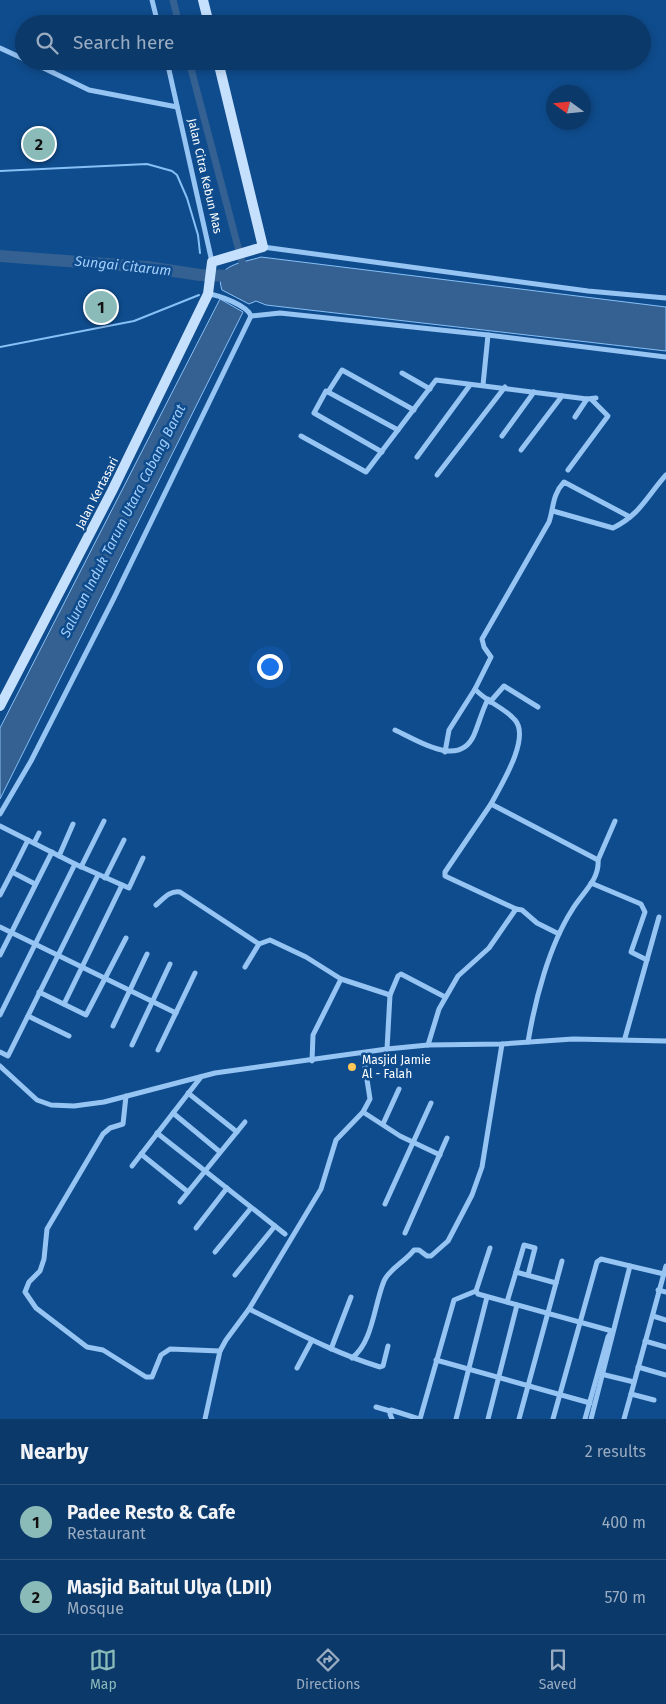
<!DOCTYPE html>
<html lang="en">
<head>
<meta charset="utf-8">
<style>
  :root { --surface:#0b396a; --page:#194472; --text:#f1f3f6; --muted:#9aacc1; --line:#2b537e; --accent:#8bbbb9 }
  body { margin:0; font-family:"Fira Sans",sans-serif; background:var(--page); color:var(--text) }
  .compass { position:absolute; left:546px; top:85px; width:45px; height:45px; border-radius:50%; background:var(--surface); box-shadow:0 2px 8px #0003; rotate:285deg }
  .you { position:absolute; left:269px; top:666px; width:18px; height:18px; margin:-12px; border:4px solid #fff; border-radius:50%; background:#1a73e8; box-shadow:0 0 0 8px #1a73e833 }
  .badge { display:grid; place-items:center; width:32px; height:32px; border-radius:50%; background:var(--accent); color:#111; font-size:16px; font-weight:700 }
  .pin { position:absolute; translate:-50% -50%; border:2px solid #fff; box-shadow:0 1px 5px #0006 }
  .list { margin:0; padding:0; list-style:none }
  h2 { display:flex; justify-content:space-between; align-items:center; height:65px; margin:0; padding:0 20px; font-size:21px }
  h2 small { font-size:16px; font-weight:400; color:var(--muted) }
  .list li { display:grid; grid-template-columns:32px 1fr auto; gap:15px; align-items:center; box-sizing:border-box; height:75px; padding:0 20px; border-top:1px solid var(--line) }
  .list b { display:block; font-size:19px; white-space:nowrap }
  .list p { margin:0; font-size:16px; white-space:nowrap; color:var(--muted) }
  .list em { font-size:16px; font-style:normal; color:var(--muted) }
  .icon { flex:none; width:28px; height:28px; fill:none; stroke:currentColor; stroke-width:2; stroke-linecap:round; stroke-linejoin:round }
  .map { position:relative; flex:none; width:666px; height:1419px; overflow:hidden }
  .search { position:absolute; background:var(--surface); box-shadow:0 2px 8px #0003; left:15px; right:15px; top:15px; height:55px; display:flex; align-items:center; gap:12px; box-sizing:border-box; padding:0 18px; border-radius:28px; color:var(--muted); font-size:19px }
  .sheet { height:215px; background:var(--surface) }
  nav { display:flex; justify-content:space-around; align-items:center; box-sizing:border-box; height:70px; border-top:1px solid var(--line); background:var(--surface); font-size:14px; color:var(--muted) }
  nav a { display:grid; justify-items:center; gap:2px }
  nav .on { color:var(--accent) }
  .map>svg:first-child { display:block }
</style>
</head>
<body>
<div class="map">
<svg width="666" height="1419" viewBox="0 0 666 1419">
  <rect width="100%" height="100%" fill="#0f4c8d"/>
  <g fill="#346191" stroke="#87c0f7">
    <path d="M 261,257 L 666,307 L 666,351 L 266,305 L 256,301 L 249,304 L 222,290 C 213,264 243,263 261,257 Z"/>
    <path d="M 220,299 L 243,312 L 0,799 L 0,728 Z"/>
  </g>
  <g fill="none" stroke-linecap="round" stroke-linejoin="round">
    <g stroke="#87c0f7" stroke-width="2">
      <path d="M 0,171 L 147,164 L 172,171 L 177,175 L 187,198 L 198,235 L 200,253"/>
      <path d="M 0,347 L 134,321 L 199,295"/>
    </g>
    <g stroke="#346191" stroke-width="7">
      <path d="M 173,0 L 179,24"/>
      <path d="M 189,61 L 244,270"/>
    </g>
    <path stroke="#346191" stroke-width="12" d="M 0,256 L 147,267 L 200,275 L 236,276"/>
    <g stroke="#96c4f3" stroke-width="5">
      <path d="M 152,0 L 158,24"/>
      <path d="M 0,48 L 24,59"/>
      <path d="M 29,61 L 89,90 L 177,107"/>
      <path d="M 167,61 L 212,262"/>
      <path d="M 263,247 L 588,291 L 666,298"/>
      <path d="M 251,316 L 280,313 L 488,335 L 666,357"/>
      <path d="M 402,373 L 430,389"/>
      <path d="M 483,385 L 488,335"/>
      <path d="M 328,392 L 398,430"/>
      <path d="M 575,417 L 587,399"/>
      <path d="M 301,436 L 366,472 L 436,380 L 587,399 L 596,398"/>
      <path d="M 502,436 L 534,392"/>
      <path d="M 521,450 L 562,396"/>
      <path d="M 382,452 L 314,413 L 326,391 L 328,392 L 342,370 L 414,410"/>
      <path d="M 417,457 L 470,385"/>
      <path d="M 568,470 L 608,416 L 591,399"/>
      <path d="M 437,475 L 505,387"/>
      <path d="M 553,511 L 613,528 C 641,514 647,496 666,475"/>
      <path d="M 490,702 L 504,686 L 538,707"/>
      <path d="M 395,730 C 417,740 459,769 474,735 C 479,723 482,711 488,699"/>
      <path d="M 445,752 L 449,730 L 475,689"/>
      <path d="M 491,804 L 445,872 L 445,876 L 516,909"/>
      <path d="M 0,814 L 31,761 L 114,598 L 251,316 C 248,306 219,295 208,294"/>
      <path d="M 0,826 L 75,864 L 0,1015"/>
      <path d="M 34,843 L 39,833"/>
      <path d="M 59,856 L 73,824"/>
      <path d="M 598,860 L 615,821"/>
      <path d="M 75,864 L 129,888 L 143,858"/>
      <path d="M 81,867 L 104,821"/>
      <path d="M 12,872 L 28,840"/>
      <path d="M 105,878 L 124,840"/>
      <path d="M 591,883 L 641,904 L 645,912 L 631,952 L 647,960"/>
      <path d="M 0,895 L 12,872 L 35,884"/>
      <path d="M 156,905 C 163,899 170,890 180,892 L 259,944"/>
      <path d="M 0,927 L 176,1013"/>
      <path d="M 0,955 L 52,852"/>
      <path d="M 245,967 L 259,944 L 270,940 L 306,957 L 341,979 L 390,995"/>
      <path d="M 39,992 L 86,1015 L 126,938"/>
      <path d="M 64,1004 L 122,885"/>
      <path d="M 28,1016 L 69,1036"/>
      <path d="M 113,1026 L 147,954"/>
      <path d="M 625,1038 L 659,917"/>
      <path d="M 528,1042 C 535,1000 549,946 572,910 C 581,894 600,880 598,860 L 491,804 C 500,787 531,738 515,720 C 504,707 486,702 475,689 L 491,657 L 484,647 L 482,639 L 549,522 C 554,507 552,495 564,482 L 630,517"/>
      <path d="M 132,1045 L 170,964"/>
      <path d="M 428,1045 L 439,1009 L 458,976 L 489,948 L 516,909 L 522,910 L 537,923 L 559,934"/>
      <path d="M 387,1049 L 390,995 L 398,976 L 401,974 L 445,997"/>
      <path d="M 158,1050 L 195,973"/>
      <path d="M 0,1052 L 8,1056 L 98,875"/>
      <path d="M 312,1061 L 313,1035 L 341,979"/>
      <path d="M 0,1066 L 37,1100 L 51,1105 L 74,1106 L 104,1102 L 215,1073 L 387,1049 L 428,1045 L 502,1044 L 573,1039 L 666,1041"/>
      <path d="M 188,1093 L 237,1132"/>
      <path d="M 126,1096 L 123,1124 L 110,1128 L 103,1134 L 47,1229 L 44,1259 L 40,1271 L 29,1282 L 25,1292 L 36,1308 L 87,1347 L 103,1350 L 146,1377 L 152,1377 L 161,1355 L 170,1349 L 220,1351"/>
      <path d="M 363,1112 L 400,1136 L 440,1155"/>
      <path d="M 173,1113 L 220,1152"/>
      <path d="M 383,1124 L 399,1089"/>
      <path d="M 157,1133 L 285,1234"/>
      <path d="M 141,1154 L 188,1192 L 245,1122"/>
      <path d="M 132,1166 L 201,1077"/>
      <path d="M 180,1202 L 188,1192"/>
      <path d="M 385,1204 L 431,1103"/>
      <path d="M 196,1228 L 227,1188"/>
      <path d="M 405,1233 L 447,1138"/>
      <path d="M 215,1252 L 251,1208"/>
      <path d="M 630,1266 L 664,1274"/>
      <path d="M 516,1272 L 524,1245 L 535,1248 L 528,1275"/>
      <path d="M 235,1275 L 275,1226"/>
      <path d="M 658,1290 L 666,1292"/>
      <path d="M 476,1291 L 490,1248"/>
      <path d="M 507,1302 L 516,1272 L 556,1283"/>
      <path d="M 249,1309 C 292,1330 334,1353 380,1367 L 383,1366 L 388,1346"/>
      <path d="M 653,1316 L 666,1320"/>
      <path d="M 645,1341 L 666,1347"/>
      <path d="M 331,1349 L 351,1297"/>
      <path d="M 352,1358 C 373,1342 374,1305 384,1281 C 389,1269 406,1261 414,1250 L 419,1250 L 427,1256 L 431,1256 L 448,1241 L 472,1195 L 482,1167 L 502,1044"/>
      <path d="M 436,1360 L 590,1403"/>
      <path d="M 638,1367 L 666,1375"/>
      <path d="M 297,1368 L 312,1340"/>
      <path d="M 601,1374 L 634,1382"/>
      <path d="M 654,1400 L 631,1394 L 666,1266"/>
      <path d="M 376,1407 L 390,1411"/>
      <path d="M 205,1419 L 220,1351 L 226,1340 L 249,1309 L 321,1189 L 336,1140 L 363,1112 L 370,1099 L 363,1054"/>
      <path d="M 392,1419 L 390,1414 L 391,1410 L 419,1419"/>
      <path d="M 420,1419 L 454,1300 L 476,1291 L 478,1294 L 612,1331 L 608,1337 L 585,1419"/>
      <path d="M 456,1419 L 487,1297"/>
      <path d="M 488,1419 L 517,1305"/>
      <path d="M 519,1419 L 562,1261"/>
      <path d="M 553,1419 L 597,1262 L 601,1259 L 630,1266 L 591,1419"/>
      <path d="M 624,1419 L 631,1394"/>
    </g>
    <g stroke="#c5e0fd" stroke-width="10">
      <path d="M 203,0 L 209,24"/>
      <path d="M 0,706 L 112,491 L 208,294 L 212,262 L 263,247 L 218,61"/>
    </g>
  </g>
  <circle fill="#ffc758" stroke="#0f4c8d" stroke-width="2" cx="352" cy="1067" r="5"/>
  <g text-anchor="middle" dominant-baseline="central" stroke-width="5" stroke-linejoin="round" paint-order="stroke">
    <g font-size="12" fill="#fff" stroke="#0f4c8d">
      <text transform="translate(205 176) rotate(77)">Jalan Citra Kebun Mas</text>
      <text transform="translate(97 493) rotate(-63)">Jalan Kertasari</text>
    </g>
    <g font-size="12" fill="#fff" stroke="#0f4c8d" text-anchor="start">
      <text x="362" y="1060">Masjid Jamie<tspan x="362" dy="14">Al - Falah</tspan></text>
    </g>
    <g font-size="14" font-style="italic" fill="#a2cefa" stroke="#0f4c8d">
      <text transform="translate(123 266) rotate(6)">Sungai Citarum</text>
      <text transform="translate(123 521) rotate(-63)">Saluran Induk Tarum Utara Cabang Barat</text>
    </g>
  </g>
</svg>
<svg class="compass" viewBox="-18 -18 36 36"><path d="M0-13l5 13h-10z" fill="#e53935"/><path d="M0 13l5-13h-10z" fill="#9aacc1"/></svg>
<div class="you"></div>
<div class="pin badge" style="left:101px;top:307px">1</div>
<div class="pin badge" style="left:39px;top:144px">2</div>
<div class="search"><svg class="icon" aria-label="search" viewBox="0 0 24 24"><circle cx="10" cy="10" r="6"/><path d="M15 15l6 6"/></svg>Search here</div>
</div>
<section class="sheet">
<h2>Nearby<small>2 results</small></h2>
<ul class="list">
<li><span class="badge">1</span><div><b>Padee Resto &amp; Cafe</b><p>Restaurant</p></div><em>400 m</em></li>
<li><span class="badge">2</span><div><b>Masjid Baitul Ulya (LDII)</b><p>Mosque</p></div><em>570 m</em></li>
</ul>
</section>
<nav>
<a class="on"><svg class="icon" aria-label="map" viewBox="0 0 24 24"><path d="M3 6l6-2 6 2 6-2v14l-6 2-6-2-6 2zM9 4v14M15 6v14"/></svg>Map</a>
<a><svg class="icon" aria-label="directions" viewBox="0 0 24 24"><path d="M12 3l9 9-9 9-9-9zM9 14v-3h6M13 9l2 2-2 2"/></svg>Directions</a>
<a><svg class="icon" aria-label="saved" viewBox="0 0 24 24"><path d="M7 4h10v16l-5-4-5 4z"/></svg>Saved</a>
</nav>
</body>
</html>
